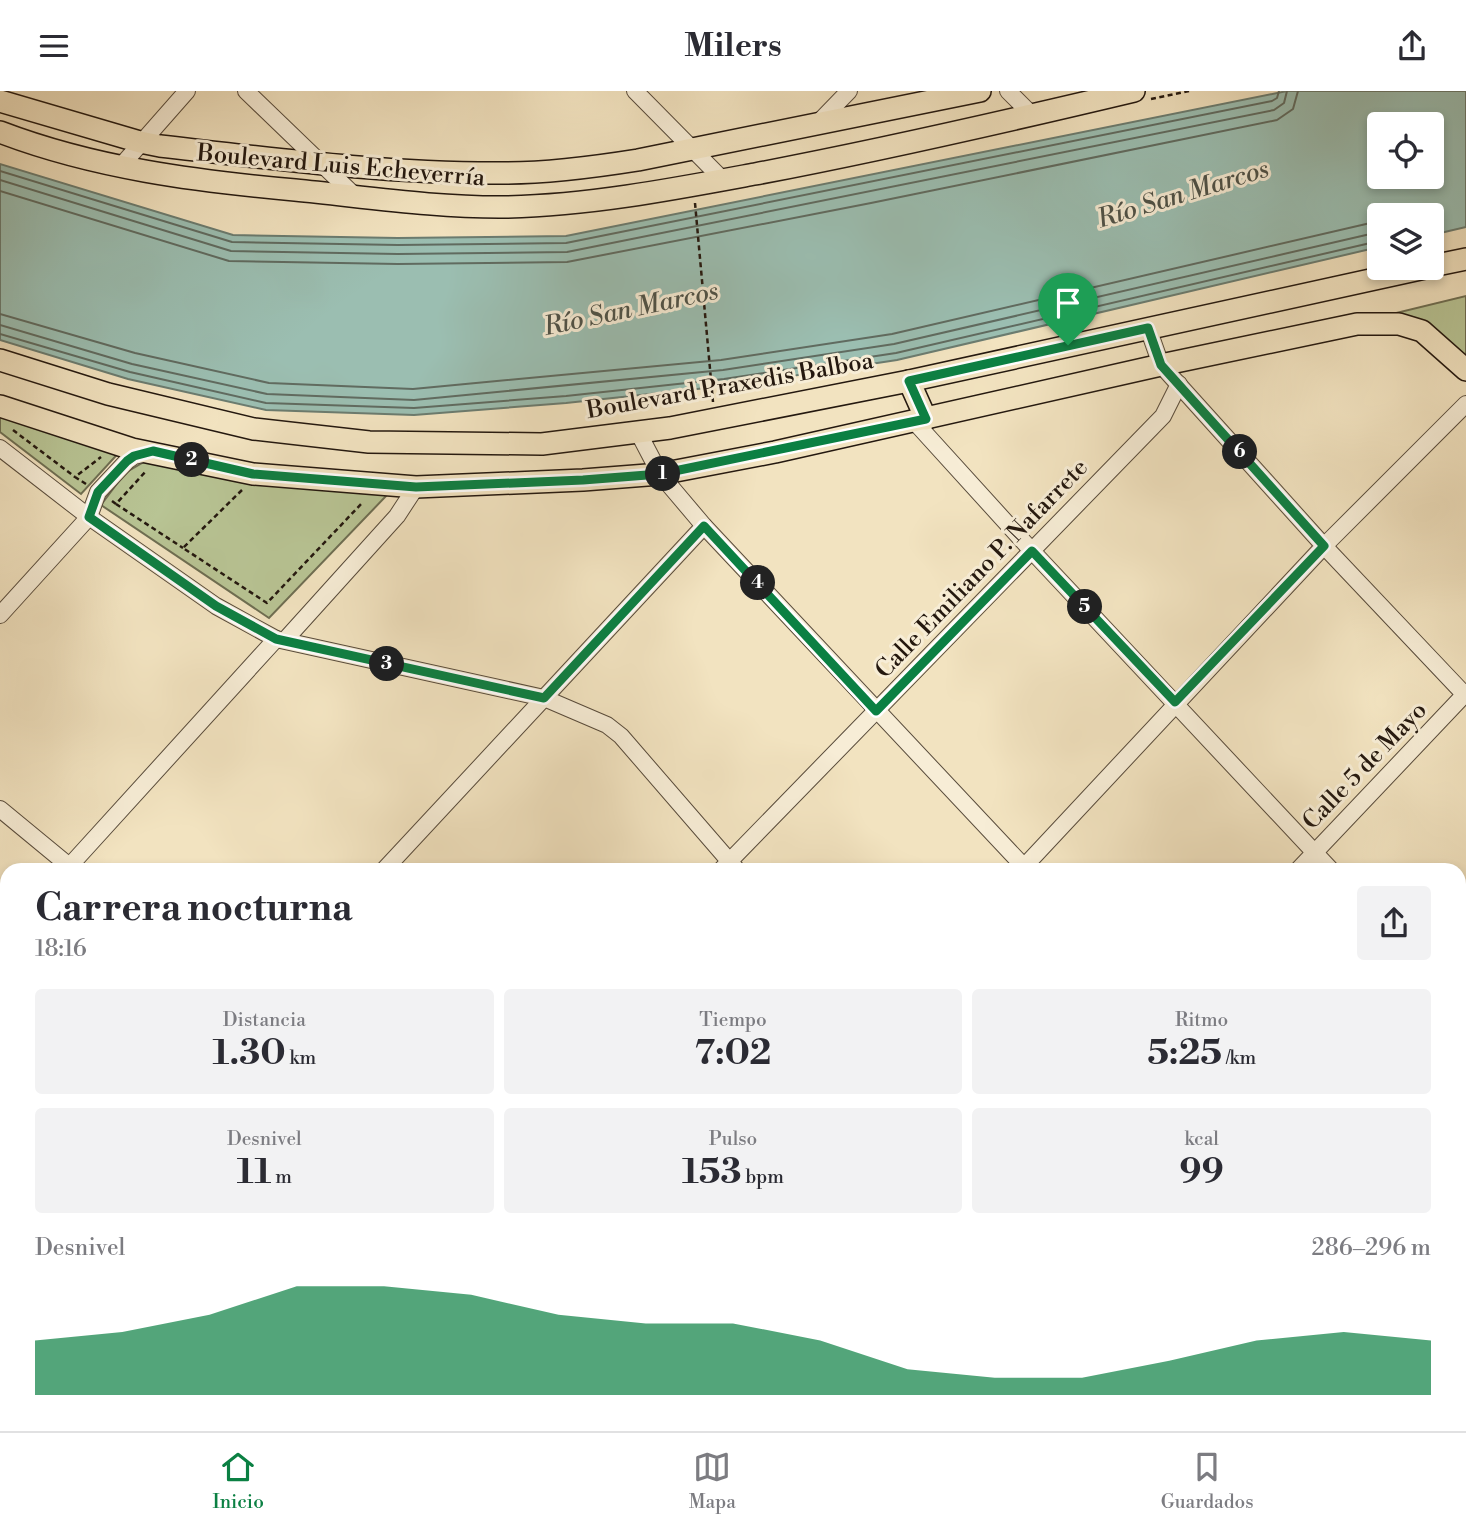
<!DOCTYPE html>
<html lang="es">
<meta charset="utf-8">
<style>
:root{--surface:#fff;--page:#f2f2f3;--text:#2b2b33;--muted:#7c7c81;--line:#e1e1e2;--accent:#0b8043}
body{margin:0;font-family:"Libre Bodoni",serif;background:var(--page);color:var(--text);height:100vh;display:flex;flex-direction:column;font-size:26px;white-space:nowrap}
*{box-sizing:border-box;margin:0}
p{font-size:23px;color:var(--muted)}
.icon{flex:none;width:38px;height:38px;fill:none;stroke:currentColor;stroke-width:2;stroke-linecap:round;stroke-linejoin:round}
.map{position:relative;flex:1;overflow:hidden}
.details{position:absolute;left:0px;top:772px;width:1466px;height:569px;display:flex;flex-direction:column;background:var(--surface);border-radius:21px 21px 0 0;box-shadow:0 4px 10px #0003}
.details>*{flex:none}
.buttons{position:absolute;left:1367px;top:21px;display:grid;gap:14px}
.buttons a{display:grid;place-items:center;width:77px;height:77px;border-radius:7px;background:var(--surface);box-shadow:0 4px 10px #0003;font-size:35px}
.pin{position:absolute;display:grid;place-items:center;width:60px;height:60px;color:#fff;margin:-72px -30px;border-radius:50% 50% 50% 0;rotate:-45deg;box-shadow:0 0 7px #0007}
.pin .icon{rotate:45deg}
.km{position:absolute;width:35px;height:35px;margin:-18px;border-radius:50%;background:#222;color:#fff;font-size:19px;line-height:35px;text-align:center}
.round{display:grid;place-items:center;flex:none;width:74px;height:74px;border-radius:7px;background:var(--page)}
.overview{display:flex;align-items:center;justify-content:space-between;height:119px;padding:0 35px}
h1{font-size:38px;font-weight:700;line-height:52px}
.figures{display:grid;grid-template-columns:repeat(3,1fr);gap:10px;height:119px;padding:7px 35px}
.figures div{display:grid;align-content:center;border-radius:7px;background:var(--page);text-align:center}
.figures b{font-size:35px;font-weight:700}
.figures small{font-size:19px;font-weight:400}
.figures p{font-size:19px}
.chart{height:196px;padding:14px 35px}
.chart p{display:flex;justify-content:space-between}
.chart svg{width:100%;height:126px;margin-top:7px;fill:var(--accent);opacity:.7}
header{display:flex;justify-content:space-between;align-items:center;height:91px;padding:0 35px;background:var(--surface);font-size:32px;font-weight:700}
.dock{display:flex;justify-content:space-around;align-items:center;height:98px;border-top:2px solid var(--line);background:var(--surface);font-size:19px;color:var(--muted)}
.dock a{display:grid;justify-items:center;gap:4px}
.dock .active{color:var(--accent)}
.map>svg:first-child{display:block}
.green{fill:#b8c494;stroke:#6e6e52;stroke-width:2}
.water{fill:#9bbeb1;stroke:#6b7c70;stroke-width:2;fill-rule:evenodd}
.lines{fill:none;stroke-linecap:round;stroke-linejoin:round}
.shore{stroke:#606b60;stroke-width:2}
.minor-casing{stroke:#584b3b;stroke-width:18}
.major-casing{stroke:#24180f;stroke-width:24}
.path{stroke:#24180f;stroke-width:2.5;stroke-dasharray:5 3.5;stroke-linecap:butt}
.minor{stroke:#f7edd6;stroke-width:16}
.major{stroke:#f2e3c0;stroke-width:21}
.route-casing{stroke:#fff;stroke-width:14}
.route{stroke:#0b8043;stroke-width:9}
.labels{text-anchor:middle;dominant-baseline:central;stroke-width:6;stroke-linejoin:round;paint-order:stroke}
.street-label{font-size:24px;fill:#24180f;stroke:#f7edd6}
.water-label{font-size:26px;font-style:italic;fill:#4e5248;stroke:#f7edd6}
</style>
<header><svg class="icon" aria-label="menu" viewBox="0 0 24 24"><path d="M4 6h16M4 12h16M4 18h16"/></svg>Milers<svg class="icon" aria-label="share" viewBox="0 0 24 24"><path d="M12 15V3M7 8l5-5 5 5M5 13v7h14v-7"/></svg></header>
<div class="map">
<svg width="1466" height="1340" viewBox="0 0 1466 1340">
<rect width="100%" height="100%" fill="#f2e3c0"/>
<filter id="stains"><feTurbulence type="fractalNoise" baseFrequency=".00286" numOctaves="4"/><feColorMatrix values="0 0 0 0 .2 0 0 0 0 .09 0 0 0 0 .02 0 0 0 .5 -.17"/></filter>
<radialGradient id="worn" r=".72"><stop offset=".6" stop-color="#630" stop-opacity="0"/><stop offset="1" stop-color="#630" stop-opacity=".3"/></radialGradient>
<!-- green -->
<g class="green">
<polygon points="1466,205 1466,268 1425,235 1396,222"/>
<polygon points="0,321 124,356 81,403 0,341"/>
<polygon points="149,368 388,403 269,527 101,414 125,382"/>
</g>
<!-- water -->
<path class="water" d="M1287,0H1466V136L1432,144V124H1379V156L897,269L725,295L566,312L414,324L266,319L128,288L0,249V73L233,144L398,147L566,145ZM1379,33H1432V86H1379Z"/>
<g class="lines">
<!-- shore -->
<g class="shore">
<polyline points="0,80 232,151 398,154 566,152 1272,10 1277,7 1279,0"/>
<polyline points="0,89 231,160 398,163 567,161 1274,19 1284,12 1287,0"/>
<polyline points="0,100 229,170 398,173 567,171 871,112 1277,29 1293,18 1298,0"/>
<polyline points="0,223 135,262 269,292 413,298 721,269 892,243 1379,130"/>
<polyline points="0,234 132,273 267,303 414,309 723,279 894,253 1379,141"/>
<polyline points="0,243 130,281 266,312 414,317 566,305 724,288 896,262 1379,150"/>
</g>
<!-- minor casing -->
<g class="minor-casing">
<g id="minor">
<polyline points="246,0 355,105"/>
<polyline points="635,0 723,89"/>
<polyline points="1008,0 1032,24"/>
<polyline points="818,32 849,0"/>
<polyline points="121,75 187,0"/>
<polyline points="1148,237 1161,274 1324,455 1466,605"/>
<polyline points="913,329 1032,460 1331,779"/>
<polyline points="638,341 660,383 704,435 1027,779"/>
<polyline points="0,357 89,426 216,515 276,548 544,607 607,634 621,645 737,779"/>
<polyline points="0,524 89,426 98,401 127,370 134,365 148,362"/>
<polyline points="285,549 397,425 416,396"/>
<polyline points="0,718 74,779"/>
<polyline points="66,779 276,548"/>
<polyline points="384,779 704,435"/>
<polyline points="721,779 1163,325 1179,293"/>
<polyline points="1021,779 1324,455 1466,313"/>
<polyline points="1298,779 1466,602"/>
<polyline points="0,845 7,838"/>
<polyline points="0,1177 7,1170"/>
<polyline points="1460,1207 1466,1201"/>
<polyline points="1460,1249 1466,1256"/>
<polyline points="178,1334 184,1340"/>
<polyline points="703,1334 710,1340"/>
<polyline points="1237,1334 1243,1340"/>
<polyline points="154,1340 161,1334"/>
<polyline points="466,1340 473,1334"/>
<polyline points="762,1340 768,1334"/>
<polyline points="1329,1340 1336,1334"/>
</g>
</g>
<!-- major casing -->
<g class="major-casing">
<g id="major">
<path d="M0,10L140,51L160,55C275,68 390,83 506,82C550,82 594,76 638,69L980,0"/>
<path d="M0,41C94,77 195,90 295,99C366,106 437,117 508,116C591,114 674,98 755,83C882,59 1008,30 1134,0"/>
<polyline points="1432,175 1466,168"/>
<polyline points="0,269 108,303 254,338 369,351 542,353 670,337 909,290 1425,177"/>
<polyline points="909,290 926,328"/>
<polyline points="0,315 132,358 253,383 416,396 583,389 660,383 775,361 1161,274 1357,233 1399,233 1422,240 1466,279"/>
<polyline points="1460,873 1466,867"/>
<polyline points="1460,929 1466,923"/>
<polyline points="1001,1340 1007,1334"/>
<polyline points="1050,1340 1057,1334"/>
</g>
</g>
<!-- path -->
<g class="path">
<polyline points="1151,8 1189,0"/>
<polyline points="695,112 713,311"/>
<polyline points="13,339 75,386"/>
<polyline points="86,393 75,386 101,366"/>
<polyline points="242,399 183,457 267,512 363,411"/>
<polyline points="112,410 116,413 146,380"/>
<polyline points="116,413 183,457"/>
</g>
<!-- minor -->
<use href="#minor" class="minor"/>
<!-- major -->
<use href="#major" class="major"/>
</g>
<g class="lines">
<!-- route casing -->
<g class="route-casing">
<polygon id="route" points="1148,237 1161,274 1324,455 1175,611 1032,460 876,620 704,435 544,607 276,548 216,515 89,426 98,401 127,370 134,365 153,360 253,383 416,396 583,389 660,383 926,328 909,290"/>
</g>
<!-- route -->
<use href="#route" class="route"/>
</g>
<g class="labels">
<!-- street labels -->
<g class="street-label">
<text transform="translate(341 75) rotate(5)">Boulevard Luis Echeverría</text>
<text transform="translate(730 295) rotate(-10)">Boulevard Praxedis Balboa</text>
<text transform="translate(982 478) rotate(-46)">Calle Emiliano P. Nafarrete</text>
<text transform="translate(1365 675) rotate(-46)">Calle 5 de Mayo</text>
</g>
<!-- water labels -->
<g class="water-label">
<text transform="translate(1183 103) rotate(-17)">Río San Marcos</text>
<text transform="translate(631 218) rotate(-12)">Río San Marcos</text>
</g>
</g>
<rect width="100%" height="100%" filter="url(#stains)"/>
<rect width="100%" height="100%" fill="url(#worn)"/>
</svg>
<div class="buttons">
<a><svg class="icon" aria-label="locate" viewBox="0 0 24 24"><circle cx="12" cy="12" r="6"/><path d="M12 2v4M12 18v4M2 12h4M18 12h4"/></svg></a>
<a><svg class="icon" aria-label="layers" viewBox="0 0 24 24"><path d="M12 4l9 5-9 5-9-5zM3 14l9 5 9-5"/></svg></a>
</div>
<div class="pin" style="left:1068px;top:254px;background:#1e9e55"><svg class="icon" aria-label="arrive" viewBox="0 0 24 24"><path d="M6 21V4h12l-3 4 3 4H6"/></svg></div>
<b class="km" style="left:663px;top:383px">1</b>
<b class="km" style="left:192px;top:369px">2</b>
<b class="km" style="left:387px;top:573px">3</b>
<b class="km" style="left:758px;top:492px">4</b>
<b class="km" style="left:1085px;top:516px">5</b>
<b class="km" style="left:1240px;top:361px">6</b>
<section class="details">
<div class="overview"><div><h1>Carrera nocturna</h1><p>18:16</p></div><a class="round"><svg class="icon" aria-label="share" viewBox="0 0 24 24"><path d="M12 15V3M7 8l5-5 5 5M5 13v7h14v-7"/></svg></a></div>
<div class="figures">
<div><p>Distancia</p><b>1.30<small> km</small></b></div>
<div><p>Tiempo</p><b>7:02</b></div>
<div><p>Ritmo</p><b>5:25<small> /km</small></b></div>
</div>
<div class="figures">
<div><p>Desnivel</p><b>11<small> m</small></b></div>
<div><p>Pulso</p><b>153<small> bpm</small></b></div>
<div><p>kcal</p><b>99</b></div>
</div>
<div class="chart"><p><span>Desnivel</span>286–296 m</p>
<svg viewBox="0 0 160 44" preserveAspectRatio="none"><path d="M0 44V25L10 22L20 16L30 6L40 6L50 9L60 16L70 19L80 19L90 25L100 35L110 38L120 38L130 32L140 25L150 22L160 25V44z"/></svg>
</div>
</section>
</div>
<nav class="dock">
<a class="active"><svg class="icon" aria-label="home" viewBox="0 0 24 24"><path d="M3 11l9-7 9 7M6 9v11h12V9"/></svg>Inicio</a>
<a><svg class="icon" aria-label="map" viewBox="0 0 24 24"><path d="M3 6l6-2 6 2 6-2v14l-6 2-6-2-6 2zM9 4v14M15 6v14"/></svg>Mapa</a>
<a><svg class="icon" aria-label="saved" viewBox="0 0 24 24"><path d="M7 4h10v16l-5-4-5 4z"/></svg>Guardados</a>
</nav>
